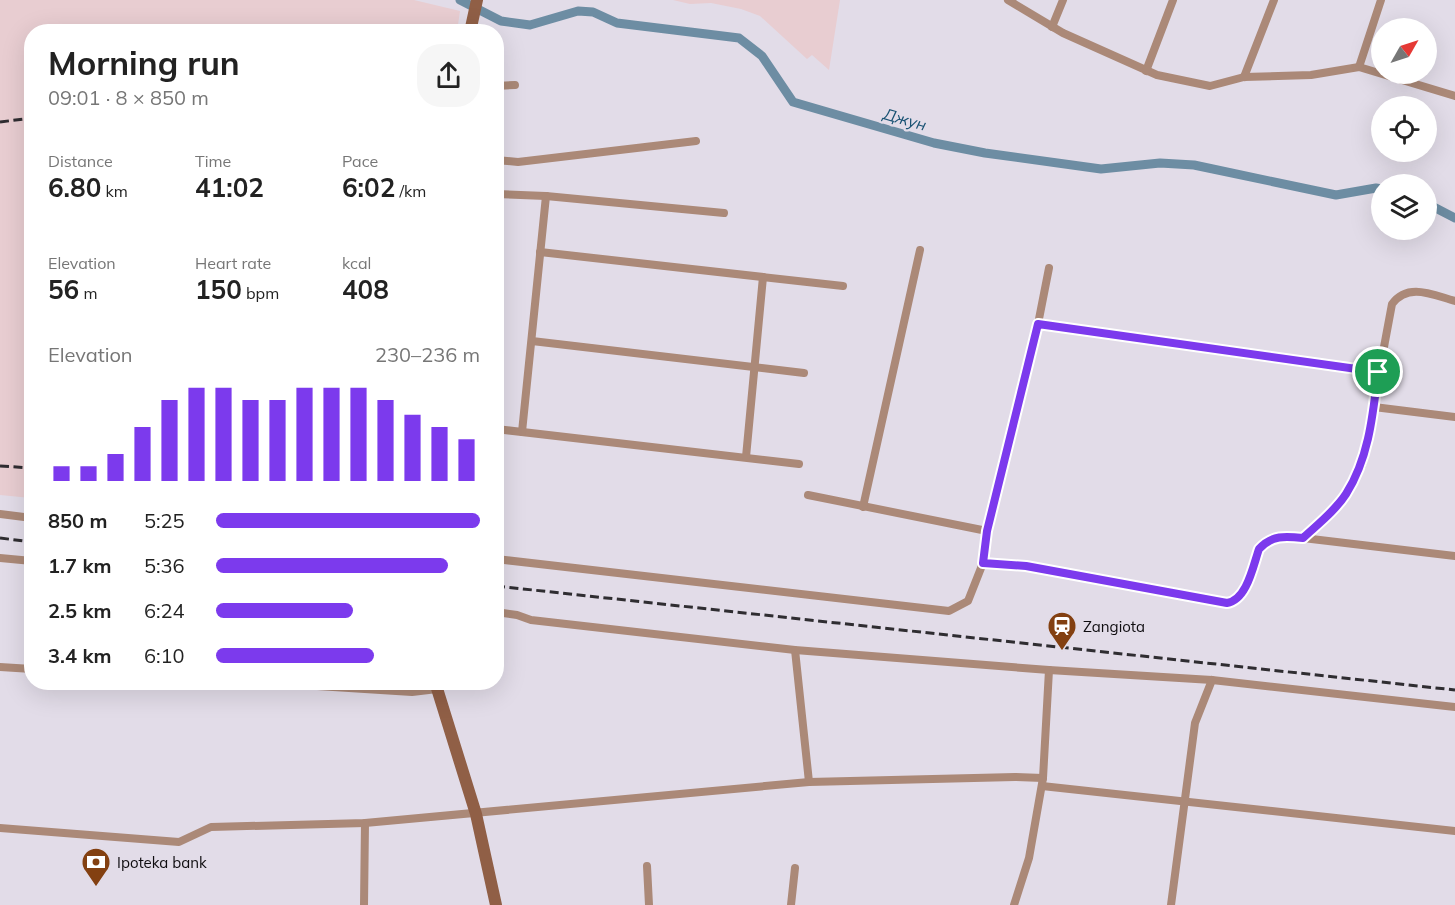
<!DOCTYPE html>
<meta charset="utf-8">
<style>
:root{--surface:#fff;--page:#f6f6f6;--text:#222;--muted:#767676;--accent:#7c3aed}
body{margin:0;font-family:Mulish,sans-serif;background:var(--page);color:var(--text);height:100vh;display:flex;flex-direction:column;font-size:22px;white-space:nowrap}
*{box-sizing:border-box;margin:0}
p{font-size:20px;color:var(--muted)}
.icon{flex:none;width:33px;height:33px;fill:none;stroke:currentColor;stroke-width:2;stroke-linecap:round;stroke-linejoin:round}
.map{position:relative;flex:1;overflow:hidden}
.sheet{position:absolute;left:24px;top:24px;width:480px;height:666px;display:flex;flex-direction:column;background:var(--surface);border-radius:24px;box-shadow:0 6px 24px #0002}
.sheet>*{flex:none}
.needle{width:39px;rotate:51deg}
.fabs{position:absolute;left:1371px;top:18px;display:grid;gap:12px}
.fabs a{display:grid;place-items:center;width:66px;height:66px;border-radius:50%;background:var(--surface);box-shadow:0 6px 24px #0002;font-size:30px}
.pin{position:absolute;display:grid;place-items:center;width:51px;height:51px;color:#fff;margin:-26px;border:3px solid #fff;border-radius:50%;box-shadow:0 2px 6px #0007}
.round{display:grid;place-items:center;flex:none;width:63px;height:63px;border-radius:24px;background:var(--page)}
.summary{display:flex;align-items:center;justify-content:space-between;height:102px;padding:0 24px}
h1{font-size:33px;font-weight:700;line-height:45px}
.metrics{display:grid;grid-template-columns:repeat(3,1fr);gap:9px;height:102px;padding:6px 24px}
.metrics div{display:grid;align-content:center}
.metrics b{font-size:26px;font-weight:700}
.metrics small{font-size:16px;font-weight:400}
.metrics p{font-size:16px}
.chart{height:168px;padding:12px 24px}
.chart p{display:flex;justify-content:space-between}
.chart svg{width:100%;height:108px;margin-top:6px;stroke:var(--accent);stroke-width:6}
ul{padding:0 24px;list-style:none;font-size:20px}
li{display:grid;grid-template-columns:96px 72px 1fr;align-items:center;height:45px}
li i{height:15px;border-radius:8px;background:var(--accent)}
.map>svg:first-child{display:block}
.industrial{fill:#e8cdd1}
.lines{fill:none;stroke-linecap:round;stroke-linejoin:round}
.canal{stroke:#6d8da3;stroke-width:9}
.street{stroke:#ab8978;stroke-width:8}
.secondary{stroke:#905f46;stroke-width:12}
.rail{stroke:#2f2d31;stroke-width:3;stroke-dasharray:9 4.5;stroke-linecap:butt}
.route-casing{stroke:#fff;stroke-width:12}
.route{stroke:#7c3aed;stroke-width:8}
.labels{text-anchor:middle;dominant-baseline:central;stroke-width:4.5;stroke-linejoin:round;paint-order:stroke}
.poi-label{font-size:15px;fill:#0e0c0f;stroke:#e2dce8;text-anchor:start}
.water-label{font-size:16px;font-style:italic;fill:#195273;stroke:#e2dce8}
</style>
<div class="map">
<svg width="1455" height="905" viewBox="0 0 1455 905">
<rect width="100%" height="100%" fill="#e2dce8"/>
<!-- industrial -->
<g class="industrial">
<polygon points="0,0 414,0 460,11 457,32 32,32 31,498 0,495"/>
<polygon points="673,0 840,0 829,70 812,55 807,59 760,16 741,9 711,3 690,4"/>
</g>
<g class="lines">
<!-- canal -->
<g class="canal">
<polyline points="460,0 501,21 530,25 578,11 593,12 617,23 739,38 762,56 793,102 934,143 985,153 1101,169 1160,163 1194,165 1336,195 1376,188 1382,189"/>
<polyline points="1426,203 1455,218"/>
</g>
<!-- street -->
<g class="street">
<polyline points="1008,0 1063,33 1157,75 1210,86 1244,77 1311,75 1359,67 1455,96"/>
<polyline points="1052,27 1063,0"/>
<polyline points="1359,67 1381,0"/>
<polyline points="1146,71 1173,0"/>
<polyline points="1244,77 1274,0"/>
<polyline points="496,86 515,85"/>
<polyline points="496,160 518,162 696,141"/>
<polyline points="496,194 546,196 724,213"/>
<polyline points="540,252 843,286"/>
<polyline points="1038,324 1378,372"/>
<polyline points="532,341 804,373"/>
<polyline points="1374,407 1455,417"/>
<polyline points="496,429 799,464"/>
<polyline points="522,432 546,196"/>
<polyline points="746,457 763,277"/>
<polyline points="808,495 987,531"/>
<polyline points="863,507 920,250"/>
<polyline points="0,514 32,518"/>
<polyline points="1303,538 1455,556"/>
<polyline points="0,558 32,561"/>
<polyline points="496,559 949,611 968,601 983,563 987,531 1038,324 1049,268"/>
<path d="M983,563L1026,566L1226,603C1247,600 1253,566 1259,549C1272,535 1285,535 1303,538L1345,496L1362,465L1392,304C1408,282 1433,295 1455,301"/>
<polyline points="496,612 517,615 531,620 795,650 1049,670 1212,680 1455,707"/>
<polyline points="795,650 809,782"/>
<polyline points="0,667 32,669"/>
<polyline points="254,682 412,692 437,689 444,682"/>
<polyline points="1042,786 1455,831"/>
<polyline points="0,828 179,842 211,827 365,823 809,782 1015,777 1043,778"/>
<polyline points="647,866 649,905"/>
<polyline points="364,905 365,823"/>
<polyline points="791,905 795,868"/>
<polyline points="1014,905 1029,858 1043,778 1049,670"/>
<polyline points="1171,905 1195,723 1212,680"/>
</g>
<!-- secondary -->
<g class="secondary">
<polyline points="470,32 477,0"/>
<polyline points="435,682 476,814 496,905"/>
</g>
<!-- rail -->
<g class="rail">
<polyline points="0,122 32,118"/>
<polyline points="0,466 32,468"/>
<polyline points="0,538 32,542"/>
<polyline points="496,586 1455,690"/>
</g>
</g>
<g class="lines">
<!-- route casing -->
<g class="route-casing">
<path id="route" d="M1038,324L1378,372C1373,414 1369,458 1346,494C1335,511 1318,524 1303,538C1285,536 1272,535 1259,549C1253,566 1247,600 1227,603L1026,566L983,563L987,531Z"/>
</g>
<!-- route -->
<use href="#route" class="route"/>
</g>
<!-- icons -->
<defs>
<g id="station-pin" transform="scale(1.5)"><path d="M0 17L-7.5 6A9.5 9.5 0 1 1 7.5 6Z" fill="#834011" stroke="#e2dce8"/><path d="M-3-6H3Q5-6 5-4V2Q5 4 3 4L4.5 6H3L1.5 4h-3L-3 6H-4.5L-3 4Q-5 4-5 2V-4Q-5-6-3-6ZM-3.5-4v3h7v-3ZM-3.5 1v1.5H-2V1ZM2 1v1.5H3.5V1Z" fill="#fff"/></g>
<g id="bank-pin" transform="scale(1.5)"><path d="M0 17L-7.5 6A9.5 9.5 0 1 1 7.5 6Z" fill="#834011" stroke="#e2dce8"/><path d="M-6-4H6V4H-6ZM0-2.3a2.3 2.3 0 1 0 0 4.6a2.3 2.3 0 1 0 0-4.6Z" fill="#fff"/></g>
</defs>
<g fill-rule="evenodd">
<use href="#station-pin" x="1062" y="626"/>
<use href="#bank-pin" x="96" y="862"/>
</g>
<g class="labels">
<!-- poi labels -->
<g class="poi-label">
<text x="1083" y="626">Zangiota</text>
<text x="117" y="862">Ipoteka bank</text>
</g>
<!-- water labels -->
<g class="water-label">
<text transform="translate(905 119) rotate(16)">Джун</text>
</g>
</g>
</svg>
<div class="fabs">
<a><svg class="needle" viewBox="-14 -14 28 28"><path d="M0-13l5 13h-10z" fill="#e53935"/><path d="M0 13l5-13h-10z" fill="#767676"/></svg></a>
<a><svg class="icon" aria-label="locate" viewBox="0 0 24 24"><circle cx="12" cy="12" r="6"/><path d="M12 2v4M12 18v4M2 12h4M18 12h4"/></svg></a>
<a><svg class="icon" aria-label="layers" viewBox="0 0 24 24"><path d="M12 4l9 5-9 5-9-5zM3 14l9 5 9-5"/></svg></a>
</div>
<div class="pin" style="left:1378px;top:372px;background:#1e9e55"><svg class="icon" aria-label="arrive" viewBox="0 0 24 24"><path d="M6 21V4h12l-3 4 3 4H6"/></svg></div>
<section class="sheet">
<div class="summary"><div><h1>Morning run</h1><p>09:01 · 8 × 850 m</p></div><a class="round"><svg class="icon" aria-label="share" viewBox="0 0 24 24"><path d="M12 15V3M7 8l5-5 5 5M5 13v7h14v-7"/></svg></a></div>
<div class="metrics">
<div><p>Distance</p><b>6.80<small> km</small></b></div>
<div><p>Time</p><b>41:02</b></div>
<div><p>Pace</p><b>6:02<small> /km</small></b></div>
</div>
<div class="metrics">
<div><p>Elevation</p><b>56<small> m</small></b></div>
<div><p>Heart rate</p><b>150<small> bpm</small></b></div>
<div><p>kcal</p><b>408</b></div>
</div>
<div class="chart"><p><span>Elevation</span>230–236 m</p>
<svg viewBox="0 0 160 44" preserveAspectRatio="none"><path d="M5 44V38M15 44V38M25 44V33M35 44V22M45 44V11M55 44V6M65 44V6M75 44V11M85 44V11M95 44V6M105 44V6M115 44V6M125 44V11M135 44V17M145 44V22M155 44V27"/></svg>
</div>
<ul>
<li><b>850 m</b>5:25<i style="width:100%"></i></li>
<li><b>1.7 km</b>5:36<i style="width:88%"></i></li>
<li><b>2.5 km</b>6:24<i style="width:52%"></i></li>
<li><b>3.4 km</b>6:10<i style="width:60%"></i></li>
</ul>
</section>
</div>
